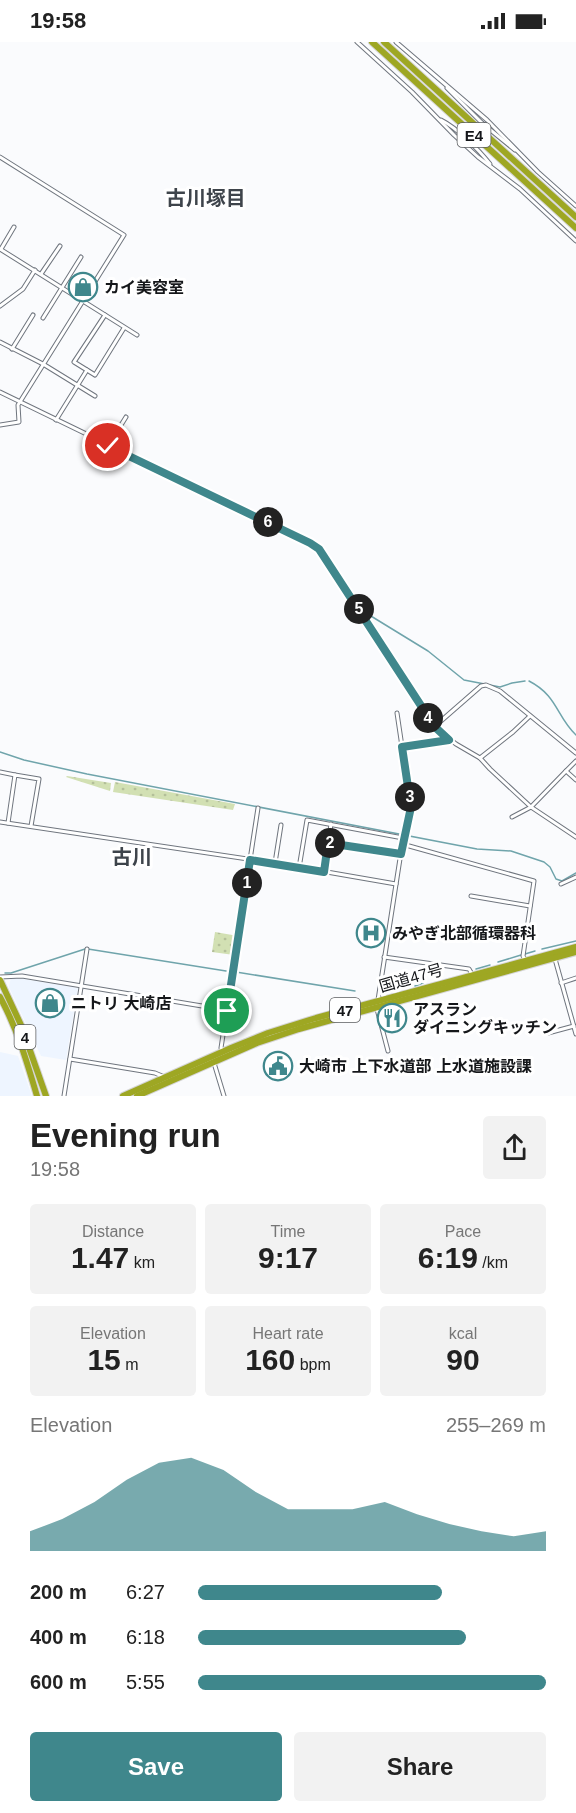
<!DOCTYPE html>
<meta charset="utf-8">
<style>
:root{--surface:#fff;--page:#f2f2f2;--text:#222;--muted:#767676;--accent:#3f878c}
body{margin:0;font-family:Arial,"Noto Sans JP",sans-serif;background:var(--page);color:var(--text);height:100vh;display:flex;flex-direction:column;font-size:22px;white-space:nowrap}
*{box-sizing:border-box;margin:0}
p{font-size:20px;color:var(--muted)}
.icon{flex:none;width:33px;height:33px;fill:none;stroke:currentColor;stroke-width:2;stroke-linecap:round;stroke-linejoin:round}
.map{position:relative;height:1054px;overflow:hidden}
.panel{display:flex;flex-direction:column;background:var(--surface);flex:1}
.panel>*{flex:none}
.pin{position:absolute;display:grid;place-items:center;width:51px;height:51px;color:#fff;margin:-26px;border:3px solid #fff;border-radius:50%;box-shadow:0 2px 6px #0007}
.km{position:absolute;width:30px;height:30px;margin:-15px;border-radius:50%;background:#222;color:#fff;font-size:16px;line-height:30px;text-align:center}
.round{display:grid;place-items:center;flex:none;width:63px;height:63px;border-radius:6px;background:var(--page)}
.overview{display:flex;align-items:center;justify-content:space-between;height:102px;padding:0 30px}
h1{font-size:33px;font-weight:700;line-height:45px}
.stats{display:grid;grid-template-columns:repeat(3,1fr);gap:9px;height:102px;padding:6px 30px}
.stats div{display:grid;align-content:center;border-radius:6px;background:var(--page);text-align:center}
.stats b{font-size:30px;font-weight:700}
.stats small{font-size:16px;font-weight:400}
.stats p{font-size:16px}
.chart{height:168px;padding:12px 30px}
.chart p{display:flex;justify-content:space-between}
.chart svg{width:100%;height:108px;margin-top:6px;fill:var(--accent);opacity:.7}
.button{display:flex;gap:12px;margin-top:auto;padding:12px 30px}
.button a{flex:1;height:69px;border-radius:6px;background:var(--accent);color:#fff;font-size:24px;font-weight:700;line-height:69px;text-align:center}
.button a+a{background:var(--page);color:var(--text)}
ul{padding:0 30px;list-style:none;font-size:20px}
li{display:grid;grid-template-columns:96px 72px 1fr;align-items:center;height:45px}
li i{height:15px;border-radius:8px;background:var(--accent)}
.status{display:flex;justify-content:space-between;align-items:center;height:42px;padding:0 30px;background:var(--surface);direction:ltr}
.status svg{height:16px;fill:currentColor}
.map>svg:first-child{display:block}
.built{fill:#eef5ff}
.grass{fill:url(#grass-dots)}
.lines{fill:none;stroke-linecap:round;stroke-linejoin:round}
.stream{stroke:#6fa4ab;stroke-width:1.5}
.street-tunnel{stroke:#d8d9db;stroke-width:3;stroke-dasharray:3 1.5;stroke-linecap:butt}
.street-casing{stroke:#6f757e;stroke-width:5}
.highway-casing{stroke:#d5d5d6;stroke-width:8}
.street{stroke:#fff;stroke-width:3}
.highway{stroke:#9ea723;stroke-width:6}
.route-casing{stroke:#fff;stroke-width:12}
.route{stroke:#3f878c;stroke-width:8}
.labels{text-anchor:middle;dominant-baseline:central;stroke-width:6;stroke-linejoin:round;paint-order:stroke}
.shield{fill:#fff;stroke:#5b5d5f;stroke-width:1.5}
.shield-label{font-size:15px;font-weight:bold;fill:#15171a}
.poi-label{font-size:16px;font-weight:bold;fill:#15171a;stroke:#fff;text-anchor:start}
.street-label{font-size:16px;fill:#15171a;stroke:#fff}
.quarter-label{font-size:20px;font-weight:bold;fill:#3e444b;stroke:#fff}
</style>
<div class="status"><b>19:58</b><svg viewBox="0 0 49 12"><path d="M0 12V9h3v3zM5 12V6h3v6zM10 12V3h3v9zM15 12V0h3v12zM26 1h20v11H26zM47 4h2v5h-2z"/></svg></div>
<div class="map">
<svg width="576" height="1054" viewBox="0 0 576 1054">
<defs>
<pattern id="grass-dots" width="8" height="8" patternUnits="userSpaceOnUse" patternTransform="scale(1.5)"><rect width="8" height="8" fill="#d2e0b3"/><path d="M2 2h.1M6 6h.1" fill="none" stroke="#b3bf99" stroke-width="1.8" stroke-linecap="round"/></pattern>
</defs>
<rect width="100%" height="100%" fill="#fafbfd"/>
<!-- built -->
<g class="built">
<polygon points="11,935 78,946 66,1018 41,1014 9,945"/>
<polygon points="0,1010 18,1014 32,1054 0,1054"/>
</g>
<!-- grass -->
<g class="grass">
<polygon points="67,734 111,741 110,749 66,735"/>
<polygon points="115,740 235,762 233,768 113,750"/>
<polygon points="215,890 238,894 234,913 212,910"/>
</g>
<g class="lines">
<!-- stream -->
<g class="stream">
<polyline points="86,390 107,400"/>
<polyline points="113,403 171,431"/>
<polyline points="205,448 314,500 322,507 340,535"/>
<polyline points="343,540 358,564 366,571 428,609 464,638 500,645 512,641 525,639"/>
<path d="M529,639C558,654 556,674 576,693"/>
<polyline points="0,710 24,718 87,732 477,807 511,809 544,820 550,825 556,837 562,839 576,831"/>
<polyline points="88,907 226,929"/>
<polyline points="542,907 576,899"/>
<polyline points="525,912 535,909"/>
<polyline points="498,920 521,913"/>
<polyline points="476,927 490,923"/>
<polyline points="236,930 355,949"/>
<polyline points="5,931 11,931 85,907"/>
<polyline points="415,944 423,941"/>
<polyline points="401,947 409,945"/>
<polyline points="390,950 394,949"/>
</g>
<!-- street-tunnel -->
<polyline class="street-tunnel" points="466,95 481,82"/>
<!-- street casing -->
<g class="street-casing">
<g id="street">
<polyline points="357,0 412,50 454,93 478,115 520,147 576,199"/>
<polyline points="396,0 487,78 538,130 576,164"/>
<polyline points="447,46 482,81 515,108"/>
<path d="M441,78C457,86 479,108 490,122"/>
<polyline points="0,115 124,193 18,363 19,380 0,383"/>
<polyline points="0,207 137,293"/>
<polyline points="1,207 14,185"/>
<polyline points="41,232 60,204"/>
<polyline points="0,264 23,247 35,228"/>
<polyline points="105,273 74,320 95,333 124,286"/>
<polyline points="43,276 81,215"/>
<polyline points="0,300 43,322 95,354"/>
<polyline points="12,307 33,273"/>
<polyline points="0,350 315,503 319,507 434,685 456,702 480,716 490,727 531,765 576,795"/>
<polyline points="56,378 87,328"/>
<polyline points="108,404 126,375"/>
<polyline points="434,685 481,644 486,643 500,649 576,711"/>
<polyline points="402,705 449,698"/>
<polyline points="480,716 513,690 530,674"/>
<polyline points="576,719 566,729 576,738"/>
<polyline points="0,730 15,733"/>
<polyline points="512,775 531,765 566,729"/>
<polyline points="0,780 275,821 396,842"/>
<polyline points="8,781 15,733 39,737 31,784"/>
<polyline points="328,801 401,812"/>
<polyline points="402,802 534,839 523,914 525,918"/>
<polyline points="275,821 281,783"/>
<polyline points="299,826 307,778 403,796"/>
<polyline points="324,830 331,782"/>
<polyline points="561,842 576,835"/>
<polyline points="471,854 530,864"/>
<polyline points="384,915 469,927 472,932"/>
<polyline points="555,917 576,992"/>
<polyline points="0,935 22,934 244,971"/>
<polyline points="561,941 576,936"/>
<polyline points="378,958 404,791 411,765 397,671"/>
<polyline points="377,967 388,1009"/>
<polyline points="548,991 574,984"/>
<polyline points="224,1009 221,1006 258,766"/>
<polyline points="70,1017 155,1031 162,1034"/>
<polyline points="214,1021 224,1054"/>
<polyline points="64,1054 87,907"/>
</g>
</g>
<!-- highway casing -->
<g class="highway-casing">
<g id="highway">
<polyline points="372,0 576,186"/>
<polyline points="384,0 576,175"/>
<polyline points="0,938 21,983 46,1054"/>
<path d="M0,955C17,986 27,1020 37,1054"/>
<polyline points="123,1054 231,1006 268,991 316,976 576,905"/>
<polyline points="137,1054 257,1001 299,987 576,910"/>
</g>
</g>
<!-- street -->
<use href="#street" class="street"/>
<!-- highway -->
<use href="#highway" class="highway"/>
</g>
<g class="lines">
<!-- route casing -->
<g class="route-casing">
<polyline id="route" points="108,404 310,501 319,507 429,676 435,685 449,698 402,705 411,765 401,812 328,801 324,830 250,818 227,969"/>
</g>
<!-- route -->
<use href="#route" class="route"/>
</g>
<!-- icons -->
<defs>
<g id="shop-ring" transform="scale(1.5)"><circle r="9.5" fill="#fff" stroke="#3f878c" stroke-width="1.5"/><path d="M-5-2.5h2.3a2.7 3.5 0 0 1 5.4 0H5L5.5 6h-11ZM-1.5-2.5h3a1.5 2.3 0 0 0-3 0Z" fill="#3f878c"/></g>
<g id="hospital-ring" transform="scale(1.5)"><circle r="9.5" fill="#fff" stroke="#3f878c" stroke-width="1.5"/><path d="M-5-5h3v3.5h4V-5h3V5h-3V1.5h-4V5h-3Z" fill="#3f878c"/></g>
<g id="restaurant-ring" transform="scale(1.5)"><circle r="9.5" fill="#fff" stroke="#3f878c" stroke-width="1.5"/><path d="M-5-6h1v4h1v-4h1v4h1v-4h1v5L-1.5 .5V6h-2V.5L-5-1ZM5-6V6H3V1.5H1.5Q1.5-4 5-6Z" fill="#3f878c"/></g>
<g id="civic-ring" transform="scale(1.5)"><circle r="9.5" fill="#fff" stroke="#3f878c" stroke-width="1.5"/><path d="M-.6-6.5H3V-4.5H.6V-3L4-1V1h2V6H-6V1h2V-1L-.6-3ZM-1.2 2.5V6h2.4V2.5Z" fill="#3f878c"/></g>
</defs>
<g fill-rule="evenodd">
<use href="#shop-ring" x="83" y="245"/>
<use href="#hospital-ring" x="371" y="891"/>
<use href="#shop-ring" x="50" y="961"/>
<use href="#restaurant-ring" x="392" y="976"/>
<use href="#civic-ring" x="278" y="1024"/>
</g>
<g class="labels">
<!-- shield labels -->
<g class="shield">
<rect x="457.5" y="81" width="33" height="24" rx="4.5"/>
<rect x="330" y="956" width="30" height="24" rx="4.5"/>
<rect x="14.5" y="983" width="21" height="24" rx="4.5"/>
</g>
<g class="shield-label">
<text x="474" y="93">E4</text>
<text x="345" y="968">47</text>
<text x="25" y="995">4</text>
</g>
<!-- poi labels -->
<g class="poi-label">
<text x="104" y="245">カイ美容室</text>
<text x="392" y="891">みやぎ北部循環器科</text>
<text x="71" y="961">ニトリ 大崎店</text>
<text x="413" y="967">アスラン<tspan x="413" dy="18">ダイニングキッチン</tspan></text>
<text x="299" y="1024">大崎市 上下水道部 上水道施設課</text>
</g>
<!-- street labels -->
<g class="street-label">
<text transform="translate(411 936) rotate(-16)">国道47号</text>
</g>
<!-- quarter labels -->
<g class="quarter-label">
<text x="206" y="156">古川塚目</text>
<text x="132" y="815">古川</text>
</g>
</g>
</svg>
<div class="pin" style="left:227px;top:969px;background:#1e9e55"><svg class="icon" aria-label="arrive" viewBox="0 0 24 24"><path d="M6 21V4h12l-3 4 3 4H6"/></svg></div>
<div class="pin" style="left:108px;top:404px;background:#d93025"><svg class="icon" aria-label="check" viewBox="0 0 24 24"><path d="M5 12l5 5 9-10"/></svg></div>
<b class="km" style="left:247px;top:841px">1</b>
<b class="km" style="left:330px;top:801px">2</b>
<b class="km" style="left:410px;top:755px">3</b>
<b class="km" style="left:428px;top:676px">4</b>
<b class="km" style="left:359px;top:567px">5</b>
<b class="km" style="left:268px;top:480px">6</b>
</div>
<section class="panel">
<div class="overview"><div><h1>Evening run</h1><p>19:58</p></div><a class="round"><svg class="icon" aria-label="share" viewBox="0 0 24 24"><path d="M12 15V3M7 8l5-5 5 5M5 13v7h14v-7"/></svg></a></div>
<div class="stats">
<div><p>Distance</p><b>1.47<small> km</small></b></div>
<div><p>Time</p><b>9:17</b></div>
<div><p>Pace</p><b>6:19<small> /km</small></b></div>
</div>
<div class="stats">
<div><p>Elevation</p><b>15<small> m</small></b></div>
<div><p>Heart rate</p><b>160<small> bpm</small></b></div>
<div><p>kcal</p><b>90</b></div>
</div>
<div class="chart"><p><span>Elevation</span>255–269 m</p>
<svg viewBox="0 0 160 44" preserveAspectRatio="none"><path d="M0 44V36L10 31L20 24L30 15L40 8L50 6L60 11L70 20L80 27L90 27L100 27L110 24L120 29L130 33L140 36L150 38L160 36V44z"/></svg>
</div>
<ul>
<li><b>200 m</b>6:27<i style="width:70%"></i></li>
<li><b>400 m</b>6:18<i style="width:77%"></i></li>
<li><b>600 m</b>5:55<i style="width:100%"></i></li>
</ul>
<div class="button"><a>Save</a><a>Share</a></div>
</section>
